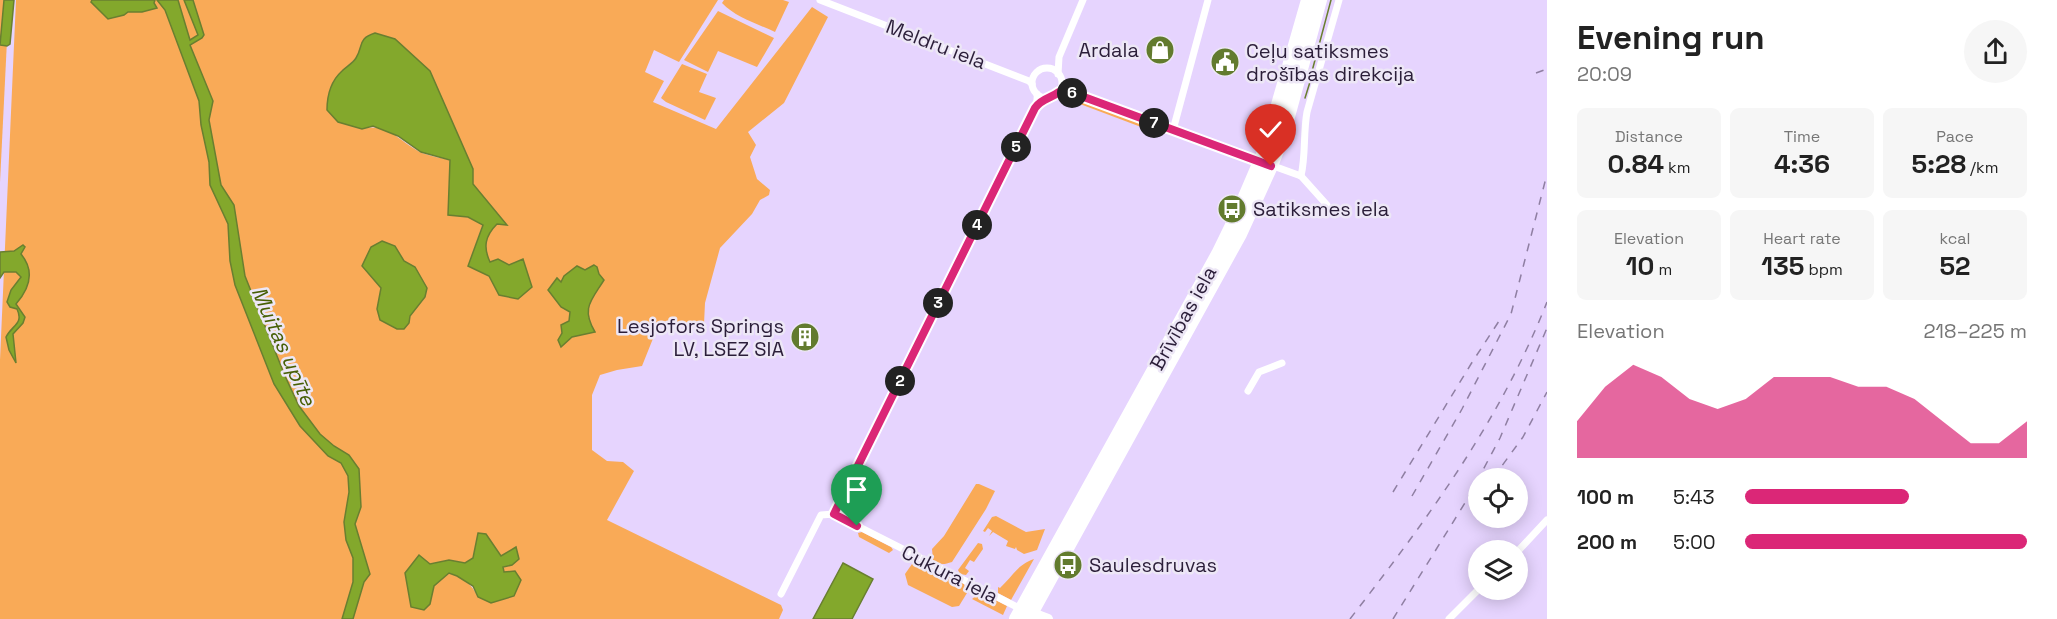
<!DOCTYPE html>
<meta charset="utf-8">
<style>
:root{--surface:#fff;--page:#f6f6f6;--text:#222;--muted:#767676;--accent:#db2777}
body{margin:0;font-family:"Space Grotesk",sans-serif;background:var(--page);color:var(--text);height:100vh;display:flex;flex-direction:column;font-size:22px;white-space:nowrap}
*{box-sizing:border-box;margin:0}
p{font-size:20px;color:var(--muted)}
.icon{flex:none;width:33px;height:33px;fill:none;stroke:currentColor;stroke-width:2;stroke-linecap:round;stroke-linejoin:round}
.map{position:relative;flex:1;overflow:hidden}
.side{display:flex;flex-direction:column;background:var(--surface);width:510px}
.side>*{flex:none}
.buttons{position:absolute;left:1468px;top:468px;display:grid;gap:12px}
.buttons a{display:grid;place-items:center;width:60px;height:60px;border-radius:50%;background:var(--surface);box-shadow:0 3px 15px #0003;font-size:30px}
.pin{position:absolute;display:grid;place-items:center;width:51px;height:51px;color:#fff;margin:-62px -26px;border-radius:50% 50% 50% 0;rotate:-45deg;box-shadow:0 0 6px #0007}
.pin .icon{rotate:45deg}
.km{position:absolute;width:30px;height:30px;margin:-15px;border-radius:50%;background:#222;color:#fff;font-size:16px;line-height:30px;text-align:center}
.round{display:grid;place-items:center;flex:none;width:63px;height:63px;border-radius:32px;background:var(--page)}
.summary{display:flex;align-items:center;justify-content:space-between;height:102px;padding:0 30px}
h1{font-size:33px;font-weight:800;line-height:45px}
.figures{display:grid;grid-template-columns:repeat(3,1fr);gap:9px;height:102px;padding:6px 30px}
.figures div{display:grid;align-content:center;border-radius:9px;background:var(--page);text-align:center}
.figures b{font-size:26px;font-weight:800}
.figures small{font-size:16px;font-weight:400}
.figures p{font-size:16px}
.chart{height:168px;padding:12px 30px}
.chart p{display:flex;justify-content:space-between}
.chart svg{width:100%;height:108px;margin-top:6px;fill:var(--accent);opacity:.7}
ul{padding:0 30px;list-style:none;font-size:20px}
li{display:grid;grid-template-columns:96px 72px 1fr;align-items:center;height:45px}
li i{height:15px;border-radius:8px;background:var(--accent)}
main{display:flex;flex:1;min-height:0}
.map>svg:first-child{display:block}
.green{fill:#f9aa57;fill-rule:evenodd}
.water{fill:#83a82c;stroke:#697f30;stroke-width:1.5}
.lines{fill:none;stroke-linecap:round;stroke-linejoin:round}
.stream{stroke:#697f30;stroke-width:1.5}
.street{stroke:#fff;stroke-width:7}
.secondary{stroke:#fff;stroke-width:10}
.highway{stroke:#fff;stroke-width:14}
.rail{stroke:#8f7fa2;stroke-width:1.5;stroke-dasharray:8 8;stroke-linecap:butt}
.route-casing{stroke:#fff;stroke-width:12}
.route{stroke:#db2777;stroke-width:8}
.labels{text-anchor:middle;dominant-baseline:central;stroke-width:5;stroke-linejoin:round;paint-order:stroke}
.street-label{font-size:20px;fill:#2b1e39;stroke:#ede7f6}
.poi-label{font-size:20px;fill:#2b1e39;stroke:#ede7f6;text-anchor:start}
.water-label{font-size:21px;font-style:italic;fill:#475f05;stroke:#ede7f6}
</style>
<main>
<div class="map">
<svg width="1547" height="619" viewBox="0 0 1547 619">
<rect width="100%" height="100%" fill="#e6d4fe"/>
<!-- green -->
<g class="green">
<polygon points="0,0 9,0 0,182"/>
<path d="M16,0H718L679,62L654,50L645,72L664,81L653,102L716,129L812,7L828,17L784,103L748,132L756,145L750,157L757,179L770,190L769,195L760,200L752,214L720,248L705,303L704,324L660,321L642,366L617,370L600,375L592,395V450L607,461L623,462L634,471L607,520L781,605L783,610L779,619H0V360ZM357,57L473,169V184L506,224H497C485,236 483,247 490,263L498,259L509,265L523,259L499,295L489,276L468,266L483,224L468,217L448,215L450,160C441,158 430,156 422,153C400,143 389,122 361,129L338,75ZM395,246L404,261L415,267L425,297L410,316L409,323L377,309L381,288L362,266L371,247ZM478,533L485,534L501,556L516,547L512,565L503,567L504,573L478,597C472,584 462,577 449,573L434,586L430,604L418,555L430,564L449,560L465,563L473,558Z"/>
<path d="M724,0H783L789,2L775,32C758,24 735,17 722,3Z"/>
<polygon points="718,11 774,38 757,67 718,51 708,72 684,60"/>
<polygon points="682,64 707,74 699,92 716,98 705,120 666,102 661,98"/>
<polygon points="1077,98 1157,127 1159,130 1157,133 1072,101"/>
<path d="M976,484H979L995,491L986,509L952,562C943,565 940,565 933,560L932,549L944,536Z"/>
<polygon points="996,516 1026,532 1045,529 1037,550 1024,554 1017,550 1016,547 1015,549 1006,546 1008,541 993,532 989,536 992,531 988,528 985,532 983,531 992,517"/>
<polygon points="862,532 891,547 893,550 889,553 859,537 858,533"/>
<polygon points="978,543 982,544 983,549 974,562 970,560 965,568 969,571 966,575 960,574 958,570"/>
<path d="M1034,559L1011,600L998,593V587L1000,588C1012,577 1018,564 1034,559Z"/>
<polygon points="919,562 964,584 967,593 959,606 952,607 908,585 905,574 912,564"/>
<polygon points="986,595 1007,606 1003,615 972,599 976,596"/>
</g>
<!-- water -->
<g class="water">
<polygon points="4,0 14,0 10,44 7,46 0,45"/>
<polygon points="92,0 155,0 154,3 157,8 142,12 128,12 124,15 108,19 91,2"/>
<polygon points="157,0 178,0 190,40 198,35 184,0 193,0 204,35 202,38 190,45 213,101 209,120 221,185 234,205 245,276 285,376 299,406 320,434 334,446 349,455 359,469 361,507 355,524 370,574 364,582 353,619 342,619 353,582 353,558 346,540 344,522 349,492 348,476 341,463 328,456 300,426 274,384 235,285 230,261 228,224 210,185 209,162 201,125 199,101 165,10"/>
<path d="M375,33L395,39L430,71L473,169V184L507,225L497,224C485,236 483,247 490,262L498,259L509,265L523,259L532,287L518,299L499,295L489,276L468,266L483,225L468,217L448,215L450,160L421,152L398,136L373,126L362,129L338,122L327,110C327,95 331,81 342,71C346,67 353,63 356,58C364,45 357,39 375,33Z"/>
<polygon points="382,241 395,246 404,261 415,267 427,288 425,297 410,316 409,323 404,329 397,329 380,320 377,309 381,288 362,266 371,247"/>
<path d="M23,245L25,247L21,254C35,271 30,288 16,304L25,317L23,323L13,334L16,363L9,350L6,337C12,325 24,324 17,309L10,307L7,302L11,290L21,277L16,272H4L0,278V252L14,251Z"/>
<path d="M594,265L597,267L599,274L604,280C591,301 581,308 595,332L572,337L561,347L558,340L562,333L561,325L569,321L570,312L561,307L548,290L557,278L561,282L564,276L577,266L585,270Z"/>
<polygon points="478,533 486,534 501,556 516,547 519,559 512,565 503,567 504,572 515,571 521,580 514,596 491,603 478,597 473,586 457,576 449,573 434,586 430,604 424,610 411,607 405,573 419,555 430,564 449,560 465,563 473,558"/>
<polygon points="843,563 873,579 852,619 813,619"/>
</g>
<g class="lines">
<!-- stream -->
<g class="stream">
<polyline points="1311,75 1331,0"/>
<polyline points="1305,98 1310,82"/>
</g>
<!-- street -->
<g class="street">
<polyline points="820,0 1029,81 1032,84"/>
<circle cx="1047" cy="83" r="15"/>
<polyline points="1058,74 1059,57 1083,0"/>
<polyline points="1059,92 1073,93 1301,176 1327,205"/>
<polyline points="1173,130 1208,0"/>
<path d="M1301,176C1306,155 1303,134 1307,112L1339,0"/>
<polyline points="1248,391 1259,372 1282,363"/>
<path d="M834,514L1019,140C1025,127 1039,108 1037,94"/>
<polyline points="1518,551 1547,520"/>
<polyline points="781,594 821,515 834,514 1021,609"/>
<polyline points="1449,619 1479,589"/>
</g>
<!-- secondary -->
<polyline class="secondary" points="1027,611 1048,619"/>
<!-- highway -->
<g class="highway">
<polyline points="1016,619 1218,254 1238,213 1265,150 1308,0"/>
<polyline points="1028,619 1240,234 1271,166 1283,135 1320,0"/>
</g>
<!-- rail -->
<g class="rail">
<polyline points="1536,73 1547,69"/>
<polyline points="1493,478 1523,437 1547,392"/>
<polyline points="1393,492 1471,364 1501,318"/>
<polyline points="1412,496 1462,409 1511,314 1547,174"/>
<path d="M1350,619C1428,518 1500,421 1547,302"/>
<polyline points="1393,619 1468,498 1500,438 1547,328"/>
</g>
</g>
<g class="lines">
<!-- route casing -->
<g class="route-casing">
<path id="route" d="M857,526L834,514L1035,108C1042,98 1050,99 1059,92L1073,93L1271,166"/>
</g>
<!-- route -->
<use href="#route" class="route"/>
</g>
<!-- icons -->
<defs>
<g id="shop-disc" transform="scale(1.5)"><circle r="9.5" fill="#627b2e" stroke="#ede7f6"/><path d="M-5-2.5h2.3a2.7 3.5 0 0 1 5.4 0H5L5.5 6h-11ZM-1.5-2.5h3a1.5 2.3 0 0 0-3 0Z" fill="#fff"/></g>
<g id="civic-disc" transform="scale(1.5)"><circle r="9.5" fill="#627b2e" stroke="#ede7f6"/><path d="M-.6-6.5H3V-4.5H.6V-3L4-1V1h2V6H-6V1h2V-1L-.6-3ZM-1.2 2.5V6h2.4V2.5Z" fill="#fff"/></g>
<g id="bus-disc" transform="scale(1.5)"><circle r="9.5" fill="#627b2e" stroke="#ede7f6"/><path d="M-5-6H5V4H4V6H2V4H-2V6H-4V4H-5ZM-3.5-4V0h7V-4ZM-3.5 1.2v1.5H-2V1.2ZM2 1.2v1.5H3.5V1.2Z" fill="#fff"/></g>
<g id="building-disc" transform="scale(1.5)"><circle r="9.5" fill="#627b2e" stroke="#ede7f6"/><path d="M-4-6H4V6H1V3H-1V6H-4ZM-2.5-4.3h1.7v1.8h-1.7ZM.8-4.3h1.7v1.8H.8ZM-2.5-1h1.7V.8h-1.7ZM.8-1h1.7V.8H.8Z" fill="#fff"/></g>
</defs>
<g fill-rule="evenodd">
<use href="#shop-disc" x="1160" y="50"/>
<use href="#civic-disc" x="1225" y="62"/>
<use href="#bus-disc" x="1232" y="209"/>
<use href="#building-disc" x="805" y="337"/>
<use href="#bus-disc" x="1068" y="565"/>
</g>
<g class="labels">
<!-- street labels -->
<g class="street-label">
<text transform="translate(936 44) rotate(21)">Meldru iela</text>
<text transform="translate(1183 318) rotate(-61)">Brīvības iela</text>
<text transform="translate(950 574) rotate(27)">Cukura iela</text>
</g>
<!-- poi labels -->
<g class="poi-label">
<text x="1139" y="50" text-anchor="end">Ardala</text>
<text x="1246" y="51">Ceļu satiksmes<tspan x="1246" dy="23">drošības direkcija</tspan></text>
<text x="1253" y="209">Satiksmes iela</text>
<text x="784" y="326" text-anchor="end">Lesjofors Springs<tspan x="784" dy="23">LV, LSEZ SIA</tspan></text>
<text x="1089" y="565">Saulesdruvas</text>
</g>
<!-- water labels -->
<g class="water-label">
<text transform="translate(284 346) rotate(66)">Muitas upīte</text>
</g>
</g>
</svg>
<div class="buttons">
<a><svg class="icon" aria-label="locate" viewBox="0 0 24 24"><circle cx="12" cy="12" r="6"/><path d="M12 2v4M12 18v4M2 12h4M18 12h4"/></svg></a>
<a><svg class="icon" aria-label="layers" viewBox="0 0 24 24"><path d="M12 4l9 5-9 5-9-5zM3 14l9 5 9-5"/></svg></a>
</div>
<div class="pin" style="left:857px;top:526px;background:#1e9e55"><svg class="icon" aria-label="arrive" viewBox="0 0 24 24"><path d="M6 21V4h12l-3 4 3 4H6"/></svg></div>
<div class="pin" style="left:1271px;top:166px;background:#d93025"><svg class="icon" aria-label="check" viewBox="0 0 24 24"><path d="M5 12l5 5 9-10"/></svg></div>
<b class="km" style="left:900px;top:381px">2</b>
<b class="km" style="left:938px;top:303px">3</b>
<b class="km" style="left:977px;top:225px">4</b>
<b class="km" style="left:1016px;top:147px">5</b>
<b class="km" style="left:1072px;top:93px">6</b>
<b class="km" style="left:1154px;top:123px">7</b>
</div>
<section class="side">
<div class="summary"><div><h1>Evening run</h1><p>20:09</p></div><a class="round"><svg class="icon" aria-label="share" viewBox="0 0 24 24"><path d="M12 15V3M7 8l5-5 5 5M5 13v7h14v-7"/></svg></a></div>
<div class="figures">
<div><p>Distance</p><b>0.84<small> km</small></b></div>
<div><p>Time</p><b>4:36</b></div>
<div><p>Pace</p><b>5:28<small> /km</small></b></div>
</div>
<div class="figures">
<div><p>Elevation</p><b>10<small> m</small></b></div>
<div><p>Heart rate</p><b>135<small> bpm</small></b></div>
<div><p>kcal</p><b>52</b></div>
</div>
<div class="chart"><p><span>Elevation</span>218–225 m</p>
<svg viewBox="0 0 160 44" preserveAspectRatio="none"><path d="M0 44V29L10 15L20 6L30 11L40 20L50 24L60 20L70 11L80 11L90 11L100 15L110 15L120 20L130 29L140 38L150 38L160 29V44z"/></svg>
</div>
<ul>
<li><b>100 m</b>5:43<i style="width:58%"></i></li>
<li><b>200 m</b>5:00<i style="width:100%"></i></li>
</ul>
</section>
</main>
